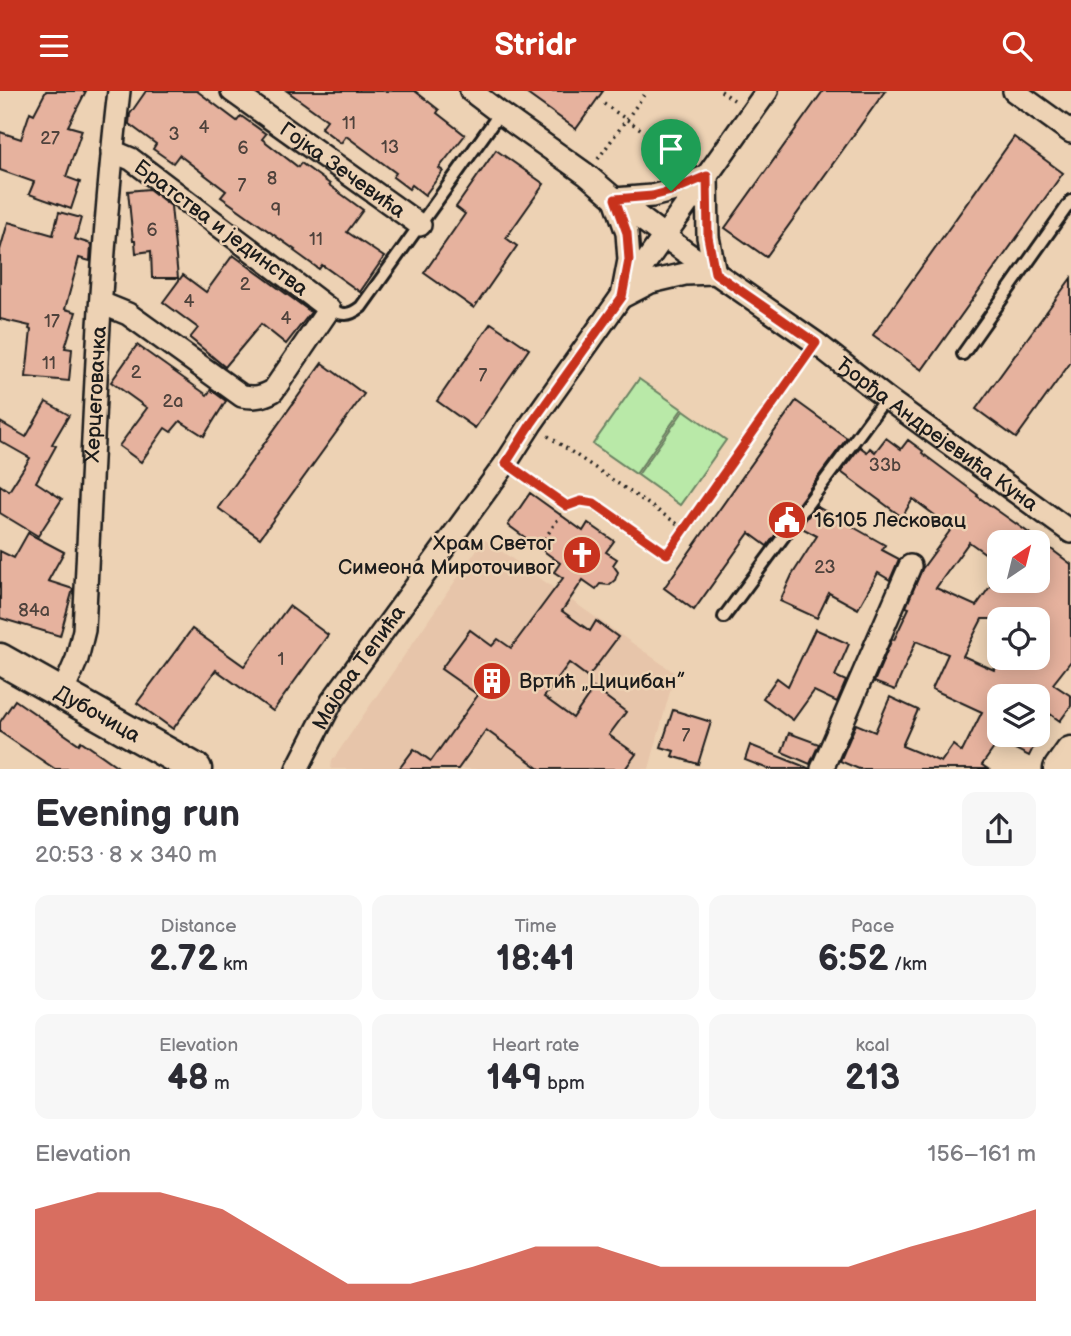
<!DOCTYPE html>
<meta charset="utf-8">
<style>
:root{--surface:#fff;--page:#f7f7f7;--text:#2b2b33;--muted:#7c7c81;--accent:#c8321e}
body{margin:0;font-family:"Balsamiq Sans",sans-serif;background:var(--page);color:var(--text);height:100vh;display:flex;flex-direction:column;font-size:26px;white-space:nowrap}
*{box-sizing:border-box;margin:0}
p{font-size:23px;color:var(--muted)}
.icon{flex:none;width:38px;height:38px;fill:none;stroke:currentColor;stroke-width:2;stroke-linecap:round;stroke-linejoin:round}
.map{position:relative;height:678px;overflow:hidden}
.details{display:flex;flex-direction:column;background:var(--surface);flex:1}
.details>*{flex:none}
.needle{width:46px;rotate:35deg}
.controls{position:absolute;left:987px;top:439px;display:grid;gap:14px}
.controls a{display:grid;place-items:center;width:63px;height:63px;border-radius:14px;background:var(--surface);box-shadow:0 4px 18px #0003;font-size:35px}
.pin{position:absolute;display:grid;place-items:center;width:60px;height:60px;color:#fff;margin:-72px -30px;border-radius:50% 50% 50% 0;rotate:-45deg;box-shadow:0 0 7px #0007}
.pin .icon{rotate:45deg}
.round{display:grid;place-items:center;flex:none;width:74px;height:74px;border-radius:14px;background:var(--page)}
.overview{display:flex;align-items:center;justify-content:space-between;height:119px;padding:0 35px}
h1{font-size:38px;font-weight:700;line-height:52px}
.figures{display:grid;grid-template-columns:repeat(3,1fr);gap:10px;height:119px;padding:7px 35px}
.figures div{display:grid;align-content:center;border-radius:14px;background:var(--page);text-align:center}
.figures b{font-size:35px;font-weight:700}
.figures small{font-size:19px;font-weight:400}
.figures p{font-size:19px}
.chart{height:196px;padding:14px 35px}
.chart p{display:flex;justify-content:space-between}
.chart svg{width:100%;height:126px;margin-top:7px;fill:var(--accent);opacity:.7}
header{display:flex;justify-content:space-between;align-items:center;height:91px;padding:0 35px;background:var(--accent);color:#fff;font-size:32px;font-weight:700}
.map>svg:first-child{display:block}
.built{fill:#e7c5aa}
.green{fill:#b9e9a8;stroke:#6a8262;stroke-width:2}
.building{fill:#e6b29e;stroke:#1c1c1c;stroke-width:2;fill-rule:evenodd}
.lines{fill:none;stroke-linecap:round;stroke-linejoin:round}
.lane-casing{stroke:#1c1c1c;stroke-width:16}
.street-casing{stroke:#1c1c1c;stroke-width:26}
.secondary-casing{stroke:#1c1c1c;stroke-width:35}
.path{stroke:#1c1c1c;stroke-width:3.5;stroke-dasharray:2 5;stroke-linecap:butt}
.lane{stroke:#edd2b4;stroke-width:10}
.street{stroke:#edd2b4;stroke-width:21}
.secondary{stroke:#edd2b4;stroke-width:30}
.route-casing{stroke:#fff;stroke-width:14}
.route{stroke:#c8321e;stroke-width:9}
.labels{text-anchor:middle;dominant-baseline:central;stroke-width:5;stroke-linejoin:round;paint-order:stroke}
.number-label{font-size:18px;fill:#4e423c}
.street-label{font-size:21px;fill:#1c1c1c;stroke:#edd2b4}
.poi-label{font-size:21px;fill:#1c1c1c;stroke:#edd2b4;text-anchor:start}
</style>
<header><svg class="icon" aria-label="menu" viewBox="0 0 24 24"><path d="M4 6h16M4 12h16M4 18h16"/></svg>Stridr<svg class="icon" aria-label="search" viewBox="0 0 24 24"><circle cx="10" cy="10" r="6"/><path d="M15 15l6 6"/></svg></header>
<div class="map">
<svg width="1071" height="678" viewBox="0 0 1071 678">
<rect width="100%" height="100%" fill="#edd2b4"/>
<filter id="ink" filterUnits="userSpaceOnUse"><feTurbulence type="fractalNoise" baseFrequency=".0143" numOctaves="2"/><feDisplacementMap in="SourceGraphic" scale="14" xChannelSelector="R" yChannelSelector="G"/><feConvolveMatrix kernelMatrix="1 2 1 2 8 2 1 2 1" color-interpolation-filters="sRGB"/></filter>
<g filter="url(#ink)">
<!-- built -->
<polygon class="built" points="484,448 675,582 649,678 331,678 332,670"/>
<!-- green -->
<g class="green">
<polygon points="639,288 682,318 636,383 593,353"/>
<polygon points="684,319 726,349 680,414 638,384"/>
</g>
<!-- building -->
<g class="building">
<polygon points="46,0 86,0 68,35 82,39 66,86 80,91 71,118 29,103 34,91 0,79 0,41 21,48 30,21 34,23"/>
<polygon points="146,0 197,0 237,30 241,25 266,43 262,48 298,76 301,72 330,93 329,94 363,119 347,141 384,166 360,201 322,174 319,178 294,160 295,159 221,106 226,100 179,64 173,72 153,58 156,53 129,33 130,23"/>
<polygon points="287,0 415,0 439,19 437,22 465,44 439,77 443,80 425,104 412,94 409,98 393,86 396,82 346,45 341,52 321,37 327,29"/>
<polygon points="523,0 603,0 576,38"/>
<polygon points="823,0 885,0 766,166 725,137"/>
<polygon points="1014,46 1063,82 922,279 873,244"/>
<polygon points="496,59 544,93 506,147 517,155 474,217 424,182 465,123 456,116"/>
<polygon points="149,98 171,115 178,187 152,187 151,160 136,162 135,150 133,150 128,100"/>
<polygon points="59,121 81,127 75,148 91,153 90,170 79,167 65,218 76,221 65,257 72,258 69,290 26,286 31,239 29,238 30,235 0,228 0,159 8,131 53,144"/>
<polygon points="233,164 311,221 286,253 261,233 225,276 190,247 198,237 163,211 183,184 206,201"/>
<polygon points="1071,187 1071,271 1016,347 976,318"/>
<polygon points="491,232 529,258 475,337 437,310"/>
<polygon points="137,254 207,304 211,299 226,310 204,345 180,330 171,341 165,337 141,371 119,355 147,317 111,291"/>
<polygon points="322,272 364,303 260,447 218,417"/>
<polygon points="796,310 847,347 767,455 749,442 694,519 664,497"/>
<polygon points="46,311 69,324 52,353 56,355 36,391 62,408 38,445 0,422 0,394 9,400 30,367 0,350 0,331 26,346"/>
<path d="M886,347L901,358L908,349L923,360L922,362L978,404L977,405L1043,452L1071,473V570L1053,593L1071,605V615L1060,630L1050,623L1029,665L999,650L982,674L988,678H859L840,670L856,633L875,641L890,606L918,619L902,655L941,671L953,654L962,661L982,621L932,598L948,563L916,550L895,599L874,591L892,548L894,549L909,517L906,516L922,478L952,437L913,408L902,426L841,381L860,356L867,361L870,357L875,361ZM969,451L999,472V452H1038V490H994L976,515L936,497ZM982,528H1038V567H1002L994,579L963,565ZM999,606H1038V644H999Z"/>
<polygon points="530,402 583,440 588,432 614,450 606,461 617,468 613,474 618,481 615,489 609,494 600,493 596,498 583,489 562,520 590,540 596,530 618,546 588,586 569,572 544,606 573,627 594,597 626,621 609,644 636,663 625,678 540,678 486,639 458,678 399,678 414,658 431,670 478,604 441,578 470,539 492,555 498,548 511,557 563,487 554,481 560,472 508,434"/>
<polygon points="816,415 885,454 882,459 899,468 890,489 878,482 858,518 829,502 817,527 780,510 792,484 817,445 800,436"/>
<polygon points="28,442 64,461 48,490 73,498 60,545 0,527 0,460 14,467"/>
<polygon points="289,515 328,544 273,620 216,579 173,638 137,612 192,538 244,575"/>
<polygon points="815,538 849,553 835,585 846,590 837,611 814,600 793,629 763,607 777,587 788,595"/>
<polygon points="15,609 79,653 81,650 121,678 55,678 0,641 0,631"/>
<polygon points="673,619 711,631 698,673 672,665 674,660 661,656"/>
<polygon points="789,642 819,653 810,673 782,661"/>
<polygon points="750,654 808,677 808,678 768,678 745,669"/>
</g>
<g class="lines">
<!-- lane casing -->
<g class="lane-casing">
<g id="lane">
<path d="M329,218C343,225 349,225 361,216L500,22"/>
<polyline points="963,263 1071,110"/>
<polyline points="724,526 886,307"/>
</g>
</g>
<!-- street casing -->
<g class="street-casing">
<g id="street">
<path id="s1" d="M232,0L420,134"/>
<path id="s2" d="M471,0L500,22L587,84L615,108L684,160L816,252L886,307L1071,441"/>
<polyline points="1014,0 1071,41"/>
<polygon points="707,85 708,146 715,182 685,183 651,191 622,206 629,169 627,142 615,108 652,105 671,100"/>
<path d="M101,212L128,223L242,305C255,307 262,306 273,300L329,218L131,68L112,60"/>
<path id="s3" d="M62,603L77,568L84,539C93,359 98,179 119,0"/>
<path id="s4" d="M297,678L332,610L506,372L531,333L767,0"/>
<polyline points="822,678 910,475"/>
</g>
</g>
<!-- secondary casing -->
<g class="secondary-casing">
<g id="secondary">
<path id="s5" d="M0,568L196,678"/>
<polyline points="1059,678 1071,661"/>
</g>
</g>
<!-- path -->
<g class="path">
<polyline points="721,0 734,9"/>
<polyline points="604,13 687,70"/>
<polyline points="598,68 647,0"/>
<polyline points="548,345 685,438 805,268"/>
<polyline points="523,385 567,415 541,453"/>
<polyline points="567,415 581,410 594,412 667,463 685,438"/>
</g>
<!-- lane -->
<use href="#lane" class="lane"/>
<!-- street -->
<use href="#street" class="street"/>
<!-- secondary -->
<use href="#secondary" class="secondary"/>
</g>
</g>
<g class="lines" filter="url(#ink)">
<!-- route casing -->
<g class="route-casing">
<polygon id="route" points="707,85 708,146 715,182 816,252 667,463 594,412 581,410 567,415 506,372 531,333 622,206 629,169 627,142 615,108 652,105 671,100"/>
</g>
<!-- route -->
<use href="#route" class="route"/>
</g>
<!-- icons -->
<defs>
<g id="civic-disc" transform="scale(2.0125)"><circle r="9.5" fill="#c8321e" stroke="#edd2b4"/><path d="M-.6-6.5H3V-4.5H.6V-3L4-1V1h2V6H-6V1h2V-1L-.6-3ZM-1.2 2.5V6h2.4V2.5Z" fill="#fff"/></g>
<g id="church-disc" transform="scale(2.0125)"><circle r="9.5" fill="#c8321e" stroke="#edd2b4"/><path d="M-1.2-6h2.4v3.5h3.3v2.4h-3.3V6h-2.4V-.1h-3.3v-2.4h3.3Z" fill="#fff"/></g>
<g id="building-disc" transform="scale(2.0125)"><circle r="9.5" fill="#c8321e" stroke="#edd2b4"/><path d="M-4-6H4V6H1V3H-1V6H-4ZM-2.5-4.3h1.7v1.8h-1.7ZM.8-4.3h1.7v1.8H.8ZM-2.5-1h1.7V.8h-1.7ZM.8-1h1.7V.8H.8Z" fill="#fff"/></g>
</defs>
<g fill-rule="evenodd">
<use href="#civic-disc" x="787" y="429"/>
<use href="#church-disc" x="582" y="464"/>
<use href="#building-disc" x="492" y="590"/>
</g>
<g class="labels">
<!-- number labels -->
<g class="number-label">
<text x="349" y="32">11</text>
<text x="204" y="36">4</text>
<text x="174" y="43">3</text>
<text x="50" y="47">27</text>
<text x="390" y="56">13</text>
<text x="243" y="57">6</text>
<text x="272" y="87">8</text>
<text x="242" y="94">7</text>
<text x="276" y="119">9</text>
<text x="152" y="139">6</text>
<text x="316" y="148">11</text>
<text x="245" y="193">2</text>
<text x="189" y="210">4</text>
<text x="286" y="227">4</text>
<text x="52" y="230">17</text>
<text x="49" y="272">11</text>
<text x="136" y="281">2</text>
<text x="483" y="284">7</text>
<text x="173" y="310">2a</text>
<text x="885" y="374">33b</text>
<text x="825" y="476">23</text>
<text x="34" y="519">84a</text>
<text x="281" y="568">1</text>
<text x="686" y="644">7</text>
</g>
<!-- street labels -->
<g class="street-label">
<text stroke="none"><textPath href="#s1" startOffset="136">Гојка Зечевића</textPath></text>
<text transform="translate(221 137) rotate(37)">Братства и јединства</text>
<text stroke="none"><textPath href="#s3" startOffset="304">Херцеговачка</textPath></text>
<text stroke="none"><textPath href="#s2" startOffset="579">Ђорђа Андрејевића Куна</textPath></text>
<text stroke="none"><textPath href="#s4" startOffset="119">Мајора Тепића</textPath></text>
<text stroke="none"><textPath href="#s5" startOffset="112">Дубочица</textPath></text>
</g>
<!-- poi labels -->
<g class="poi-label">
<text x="814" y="429">16105 Лесковац</text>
<text x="555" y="452" text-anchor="end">Храм Светог<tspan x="555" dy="24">Симеона Мироточивог</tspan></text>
<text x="519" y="590">Вртић „Цицибан”</text>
</g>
</g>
</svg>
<div class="controls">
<a><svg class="needle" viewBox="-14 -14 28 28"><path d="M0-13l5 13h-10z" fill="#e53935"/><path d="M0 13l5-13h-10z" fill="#7c7c81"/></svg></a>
<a><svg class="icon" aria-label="locate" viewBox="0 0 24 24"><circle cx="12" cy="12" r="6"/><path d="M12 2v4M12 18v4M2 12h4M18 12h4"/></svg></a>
<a><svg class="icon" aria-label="layers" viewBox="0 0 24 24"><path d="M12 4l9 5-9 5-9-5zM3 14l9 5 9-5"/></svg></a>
</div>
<div class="pin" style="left:671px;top:100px;background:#1e9e55"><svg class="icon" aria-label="arrive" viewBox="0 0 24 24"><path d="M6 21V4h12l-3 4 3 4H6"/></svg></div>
</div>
<section class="details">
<div class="overview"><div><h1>Evening run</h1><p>20:53 · 8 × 340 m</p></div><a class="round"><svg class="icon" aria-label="share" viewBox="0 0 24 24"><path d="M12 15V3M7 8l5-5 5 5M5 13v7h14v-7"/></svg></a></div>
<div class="figures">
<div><p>Distance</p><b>2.72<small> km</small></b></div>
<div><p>Time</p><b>18:41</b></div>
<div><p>Pace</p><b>6:52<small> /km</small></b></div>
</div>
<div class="figures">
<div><p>Elevation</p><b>48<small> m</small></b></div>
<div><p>Heart rate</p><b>149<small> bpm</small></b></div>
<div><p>kcal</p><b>213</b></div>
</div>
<div class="chart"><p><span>Elevation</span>156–161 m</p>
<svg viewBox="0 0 160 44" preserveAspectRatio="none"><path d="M0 44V12L10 6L20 6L30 12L40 25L50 38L60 38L70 32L80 25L90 25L100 32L110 32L120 32L130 32L140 25L150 19L160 12V44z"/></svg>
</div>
</section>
